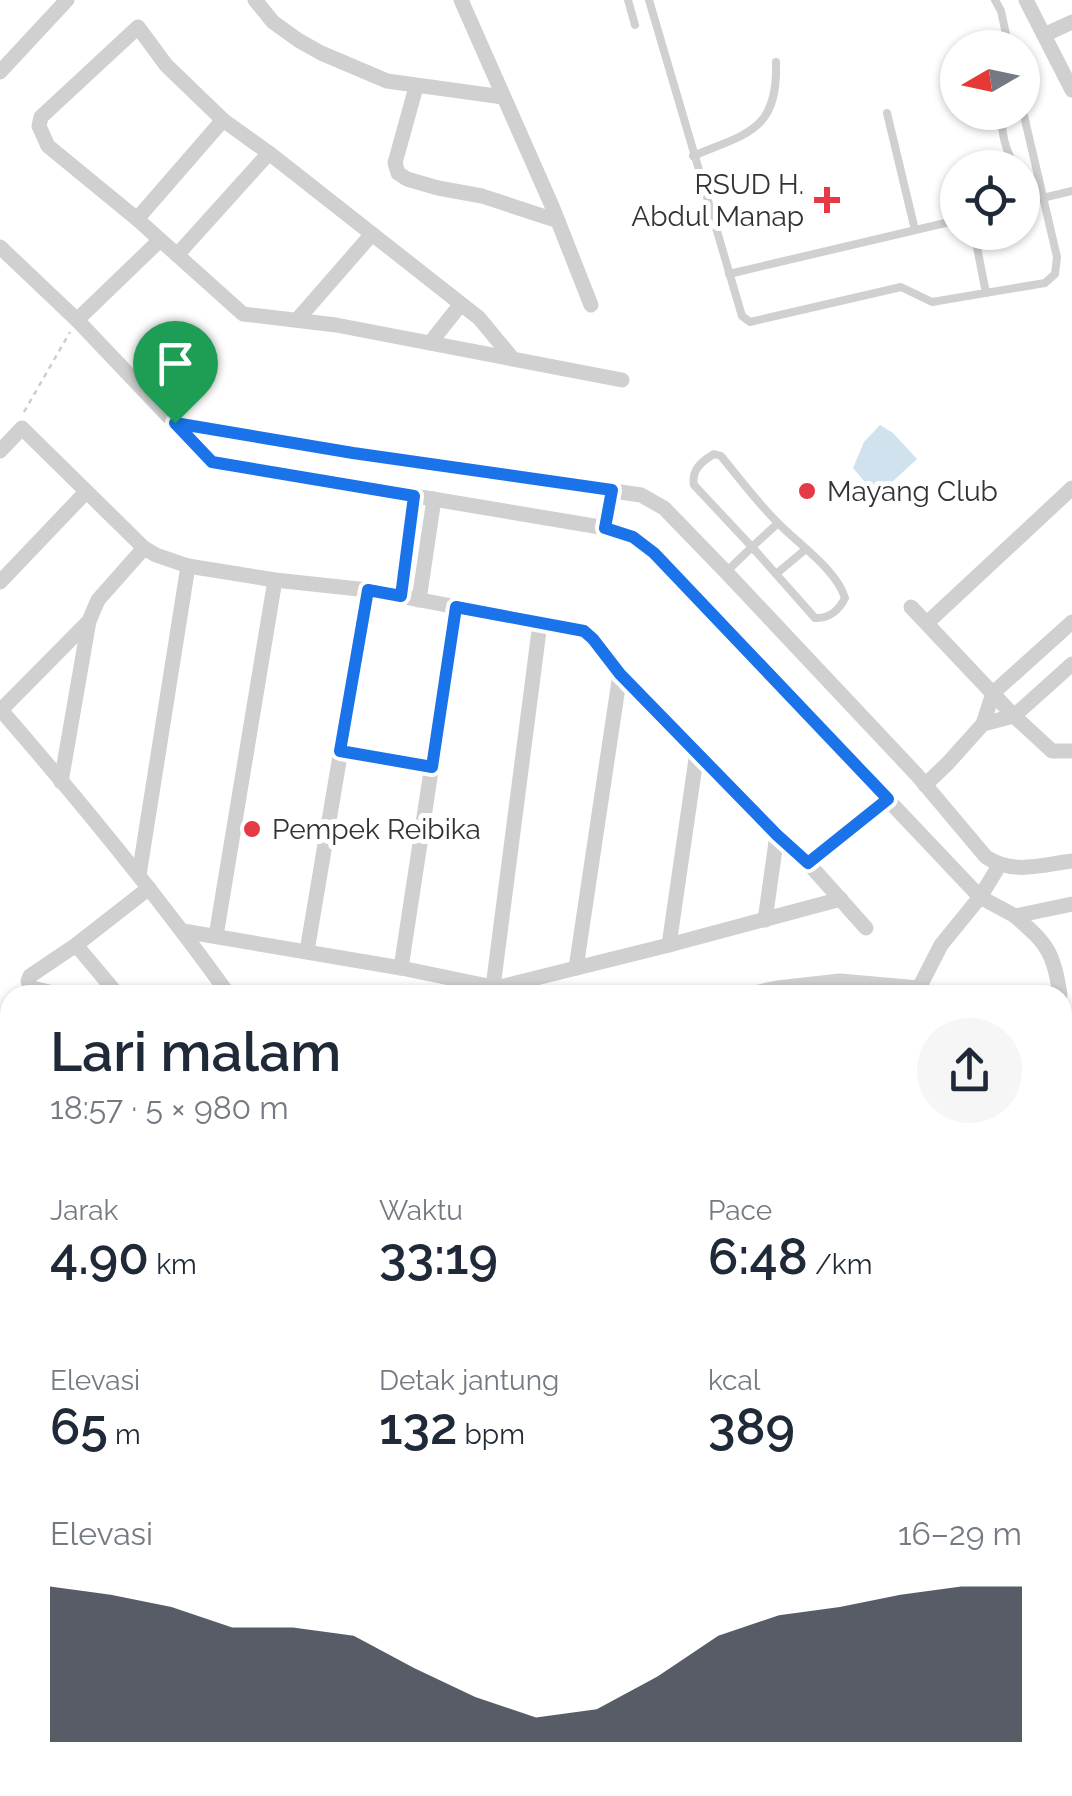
<!DOCTYPE html>
<html lang="id">
<meta charset="utf-8">
<style>
:root{--surface:#fff;--page:#f6f6f7;--text:#1f2937;--muted:#747a83;--accent:#111827}
body{margin:0;font-family:Raleway,sans-serif;background:var(--page);color:var(--text);height:100vh;display:flex;flex-direction:column;font-size:38px;white-space:nowrap}
*{box-sizing:border-box;margin:0}
p{font-size:32px;color:var(--muted)}
.icon{flex:none;width:55px;height:55px;fill:none;stroke:currentColor;stroke-width:2;stroke-linecap:round;stroke-linejoin:round}
.map{position:relative;flex:1;overflow:hidden}
.drawer{position:absolute;left:0px;top:985px;width:1072px;height:812px;display:flex;flex-direction:column;background:var(--surface);border-radius:30px 30px 0 0;box-shadow:0 2px 8px #0004}
.drawer>*{flex:none}
.needle{width:65px;rotate:261deg}
.buttons{position:absolute;left:940px;top:30px;display:grid;gap:20px}
.buttons a{display:grid;place-items:center;width:100px;height:100px;border-radius:50%;background:var(--surface);box-shadow:0 2px 8px #0004;font-size:50px}
.pin{position:absolute;display:grid;place-items:center;width:85px;height:85px;color:#fff;margin:-102px -42px;border-radius:50% 50% 50% 0;rotate:-45deg;box-shadow:0 0 10px #0007}
.pin .icon{rotate:45deg}
.round{display:grid;place-items:center;flex:none;width:105px;height:105px;border-radius:52px;background:var(--page)}
.head{display:flex;align-items:center;justify-content:space-between;height:170px;padding:0 50px}
h1{font-size:55px;font-weight:600;line-height:75px}
.figures{display:grid;grid-template-columns:repeat(3,1fr);gap:15px;height:170px;padding:10px 50px}
.figures div{display:grid;align-content:center}
.figures b{font-size:50px;font-weight:600}
.figures small{font-size:28px;font-weight:400}
.figures p{font-size:28px}
.chart{height:280px;padding:20px 50px}
.chart p{display:flex;justify-content:space-between}
.chart svg{width:100%;height:180px;margin-top:10px;fill:var(--accent);opacity:.7}
.map>svg:first-child{display:block}
.water{fill:#cfe2ee}
.lines{fill:none;stroke-linecap:round;stroke-linejoin:round}
.path{stroke:#cdcdcd;stroke-width:2.5;stroke-dasharray:5 5;stroke-linecap:butt}
.lane{stroke:#d0d0d0;stroke-width:8}
.street{stroke:#d0d0d0;stroke-width:15}
.secondary{stroke:#bdbdbd;stroke-width:20}
.route-casing{stroke:#fff;stroke-width:20}
.route{stroke:#1a73e8;stroke-width:12}
.poi-dot{fill:#e63946;stroke:#fff;stroke-width:4}
.labels{text-anchor:middle;dominant-baseline:central;stroke-width:10;stroke-linejoin:round;paint-order:stroke}
.poi-label{font-size:28px;fill:#333;stroke:#fff;text-anchor:start}
</style>
<div class="map">
<svg width="1072" height="1796" viewBox="0 0 1072 1796">
<rect width="100%" height="100%" fill="#fff"/>
<!-- water -->
<polygon class="water" points="880,425 893,433 917,459 877,496 853,468 864,442"/>
<g class="lines">
<!-- path -->
<polyline class="path" points="24,412 70,332"/>
<!-- lane -->
<g class="lane">
<polyline points="628,0 635,25"/>
<polyline points="649,0 742,316 750,322 901,287 932,302 1045,283 1055,274 1057,257 1022,107"/>
<polyline points="995,0 1001,11 1009,48"/>
<path d="M1002,112C1001,134 1005,149 1016,168"/>
<polyline points="887,113 915,230"/>
<path d="M693,156C748,133 778,131 776,62"/>
<polyline points="1022,175 1026,180 1039,179"/>
<polyline points="1022,203 1072,191"/>
<polyline points="974,232 986,293"/>
<polyline points="729,274 958,220"/>
<path d="M726,572L752,547L694,485C691,470 702,461 714,454L721,456C739,478 757,502 777,522C798,544 836,569 845,598C839,610 829,619 815,618L752,547L778,523"/>
<polyline points="776,574 806,549"/>
</g>
<!-- street -->
<g class="street">
<polyline points="255,0 273,22 298,40 321,53 387,81 503,97"/>
<polyline points="461,0 552,206 591,305"/>
<polyline points="1026,0 1072,90"/>
<polyline points="1044,35 1072,22"/>
<polyline points="0,72 67,0"/>
<polyline points="416,87 395,163 398,173 407,179 438,188 482,196 558,221"/>
<polyline points="137,219 223,120"/>
<polyline points="0,247 77,320 212,462 612,529 633,537 654,553 980,897 1015,916 1072,904"/>
<polyline points="177,255 269,153"/>
<polyline points="77,320 160,240"/>
<polyline points="297,320 372,234"/>
<polyline points="430,343 461,304"/>
<polyline points="513,359 479,318 269,153 223,120 166,65 138,27 41,117 39,126 48,146 137,219 243,314 336,325 622,380"/>
<path d="M175,423L353,453L641,495L664,508L726,572L917,775L986,857C1013,875 1041,865 1072,861"/>
<polyline points="0,451 22,428 144,548 156,555 188,566 275,580 368,590 583,631 593,639 620,674 777,835 808,863 866,928"/>
<polyline points="605,528 613,490"/>
<polyline points="0,582 86,492"/>
<polyline points="401,596 414,496"/>
<polyline points="419,600 434,499"/>
<polyline points="911,607 1014,716 1052,751 1072,751"/>
<polyline points="927,623 1072,488"/>
<path d="M0,709C80,801 158,896 229,995"/>
<polyline points="1,710 89,621 98,600 144,548"/>
<polyline points="983,724 1014,716 1072,664"/>
<polyline points="340,751 431,767"/>
<polyline points="61,782 89,621"/>
<polyline points="925,785 948,763 983,724 993,693 1072,622"/>
<polyline points="808,863 888,799"/>
<polyline points="139,875 188,566"/>
<path d="M1015,916C1047,944 1054,952 1060,995"/>
<polyline points="765,920 777,835"/>
<polyline points="183,931 401,968 493,987 540,623"/>
<polyline points="216,936 275,580"/>
<polyline points="76,945 118,995"/>
<polyline points="669,945 697,752"/>
<polyline points="307,951 368,590"/>
<polyline points="401,968 456,607"/>
<polyline points="576,968 620,674"/>
<polyline points="62,995 32,988 28,981 30,976 76,945 149,888"/>
<polyline points="468,995 669,945 841,899"/>
<polyline points="745,995 777,988 840,981 919,988"/>
<polyline points="918,995 919,988 941,945 980,897 999,866"/>
<polyline points="1062,1008 1072,1073"/>
<polyline points="0,1202 10,1198"/>
<polyline points="1062,1204 1072,1206"/>
<polyline points="0,1433 10,1434"/>
<polyline points="0,1596 10,1596"/>
<polyline points="652,1788 662,1796"/>
<polyline points="279,1796 282,1788"/>
<polyline points="519,1796 523,1788"/>
<polyline points="822,1796 824,1788"/>
</g>
<!-- secondary -->
<g class="secondary">
<polyline points="0,1727 10,1726"/>
<polyline points="233,1788 242,1796"/>
</g>
</g>
<g class="lines">
<!-- route casing -->
<g class="route-casing">
<polygon id="route" points="175,423 353,453 612,490 605,528 633,537 654,553 888,799 808,863 777,835 620,674 593,639 584,631 456,607 432,767 340,751 368,590 401,596 414,496 212,462"/>
</g>
<!-- route -->
<use href="#route" class="route"/>
</g>
<!-- markers -->
<g class="poi-dot">
<path d="M822 185h10v10h10v10h-10v10h-10v-10h-10v-10h10z"/>
<circle cx="807" cy="491" r="10"/>
<circle cx="252" cy="829" r="10"/>
</g>
<g class="labels">
<!-- poi labels -->
<g class="poi-label">
<text x="804" y="184" text-anchor="end">RSUD H.<tspan x="804" dy="32">Abdul Manap</tspan></text>
<text x="827" y="491">Mayang Club</text>
<text x="272" y="829">Pempek Reibika</text>
</g>
</g>
</svg>
<div class="buttons">
<a><svg class="needle" viewBox="-14 -14 28 28"><path d="M0-13l5 13h-10z" fill="#e53935"/><path d="M0 13l5-13h-10z" fill="#747a83"/></svg></a>
<a><svg class="icon" aria-label="locate" viewBox="0 0 24 24"><circle cx="12" cy="12" r="6"/><path d="M12 2v4M12 18v4M2 12h4M18 12h4"/></svg></a>
</div>
<div class="pin" style="left:175px;top:423px;background:#1e9e55"><svg class="icon" aria-label="arrive" viewBox="0 0 24 24"><path d="M6 21V4h12l-3 4 3 4H6"/></svg></div>
<section class="drawer">
<div class="head"><div><h1>Lari malam</h1><p>18:57 · 5 × 980 m</p></div><a class="round"><svg class="icon" aria-label="share" viewBox="0 0 24 24"><path d="M12 15V3M7 8l5-5 5 5M5 13v7h14v-7"/></svg></a></div>
<div class="figures">
<div><p>Jarak</p><b>4.90<small> km</small></b></div>
<div><p>Waktu</p><b>33:19</b></div>
<div><p>Pace</p><b>6:48<small> /km</small></b></div>
</div>
<div class="figures">
<div><p>Elevasi</p><b>65<small> m</small></b></div>
<div><p>Detak jantung</p><b>132<small> bpm</small></b></div>
<div><p>kcal</p><b>389</b></div>
</div>
<div class="chart"><p><span>Elevasi</span>16–29 m</p>
<svg viewBox="0 0 160 44" preserveAspectRatio="none"><path d="M0 44V6L10 8L20 11L30 16L40 16L50 18L60 26L70 33L80 38L90 36L100 28L110 18L120 13L130 11L140 8L150 6L160 6V44z"/></svg>
</div>
</section>
</div>
